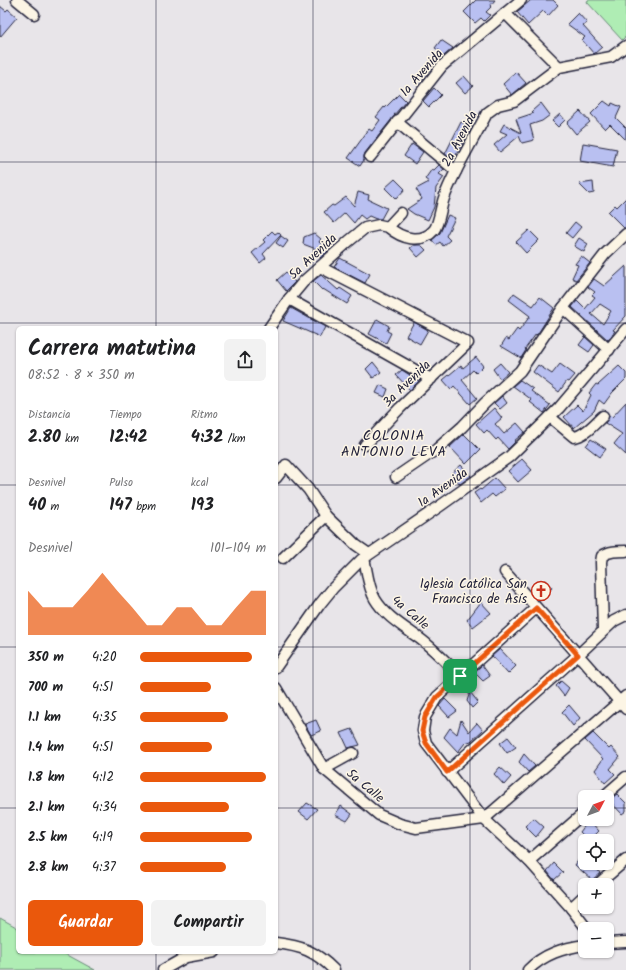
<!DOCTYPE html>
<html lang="es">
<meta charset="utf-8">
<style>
:root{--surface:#fff;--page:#f2f2f2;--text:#202124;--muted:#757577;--accent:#ea580c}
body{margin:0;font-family:Kalam,sans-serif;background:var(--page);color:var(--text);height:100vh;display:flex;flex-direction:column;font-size:15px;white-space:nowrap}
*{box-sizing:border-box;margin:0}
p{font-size:13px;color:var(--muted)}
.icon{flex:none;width:22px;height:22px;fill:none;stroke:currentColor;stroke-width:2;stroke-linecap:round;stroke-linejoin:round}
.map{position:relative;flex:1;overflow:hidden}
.details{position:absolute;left:16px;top:326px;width:262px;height:628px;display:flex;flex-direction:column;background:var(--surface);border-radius:6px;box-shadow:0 1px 3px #0004}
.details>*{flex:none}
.needle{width:26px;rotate:49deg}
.tools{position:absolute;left:578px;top:790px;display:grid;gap:8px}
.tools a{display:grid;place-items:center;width:36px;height:36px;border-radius:6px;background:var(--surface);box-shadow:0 1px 3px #0004;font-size:20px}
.pin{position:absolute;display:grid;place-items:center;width:34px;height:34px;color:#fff;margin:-17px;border-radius:8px;box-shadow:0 2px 6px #0006}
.round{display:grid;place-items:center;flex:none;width:42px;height:42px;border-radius:6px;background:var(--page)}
.overview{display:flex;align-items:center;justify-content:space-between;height:68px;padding:0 12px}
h1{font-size:22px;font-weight:600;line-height:30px}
.metrics{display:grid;grid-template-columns:repeat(3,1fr);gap:6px;height:68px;padding:4px 12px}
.metrics div{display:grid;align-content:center}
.metrics b{font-size:17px;font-weight:600}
.metrics small{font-size:11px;font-weight:400}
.metrics p{font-size:11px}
.chart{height:112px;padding:8px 12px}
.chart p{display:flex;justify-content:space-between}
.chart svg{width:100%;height:72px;margin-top:4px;fill:var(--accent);opacity:.7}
.primary-button{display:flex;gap:8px;margin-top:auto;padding:8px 12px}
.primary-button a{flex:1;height:46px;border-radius:6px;background:var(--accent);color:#fff;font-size:16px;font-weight:600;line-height:46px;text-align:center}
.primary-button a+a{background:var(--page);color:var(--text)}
ul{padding:0 12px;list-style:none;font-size:13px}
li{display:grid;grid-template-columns:64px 48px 1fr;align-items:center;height:30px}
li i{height:10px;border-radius:5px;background:var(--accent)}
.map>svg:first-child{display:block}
.green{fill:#afedb4;stroke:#688878}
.building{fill:#b9c0f1;stroke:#22223b;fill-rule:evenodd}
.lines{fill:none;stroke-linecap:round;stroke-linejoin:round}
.minor-casing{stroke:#22223b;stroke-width:13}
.minor{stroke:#fcf5e5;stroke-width:10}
.route-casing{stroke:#fff;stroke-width:8}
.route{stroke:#ea580c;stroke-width:5}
.grid{fill:none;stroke:#22223b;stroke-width:1;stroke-opacity:0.55}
.labels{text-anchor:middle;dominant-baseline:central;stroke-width:3;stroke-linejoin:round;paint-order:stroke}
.street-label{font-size:13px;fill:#22223b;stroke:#fcf5e5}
.poi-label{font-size:13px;fill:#22223b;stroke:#fcf5e5;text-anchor:end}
.neighbourhood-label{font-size:14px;letter-spacing:1px;fill:#22223b;stroke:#fcf5e5}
</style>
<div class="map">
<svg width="626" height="970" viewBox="0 0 626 970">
<rect width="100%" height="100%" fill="#e8e5e9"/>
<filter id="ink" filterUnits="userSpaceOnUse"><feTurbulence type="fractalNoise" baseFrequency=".025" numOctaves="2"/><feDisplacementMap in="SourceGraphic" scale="8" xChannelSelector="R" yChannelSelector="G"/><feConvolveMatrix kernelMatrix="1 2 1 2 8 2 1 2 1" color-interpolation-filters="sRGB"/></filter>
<g filter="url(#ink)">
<!-- green -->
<g class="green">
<polygon points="588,0 626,0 626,36 622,40 587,2"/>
<polygon points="0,918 18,928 18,952 62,952 95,970 0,970"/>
</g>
<!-- building -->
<g class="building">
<polygon points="476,0 495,0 490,6 491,7 486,12 490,15 484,21 481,18 475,23 464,12"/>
<polygon points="531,0 553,0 558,5 548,16 543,11 528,25 517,12"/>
<polygon points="0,6 6,11 8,9 17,17 0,37"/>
<polygon points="578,13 587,23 583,26 602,47 594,54 582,40 585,37 567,24"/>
<polygon points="441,40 453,48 438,61 433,67 430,65 440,51 435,48"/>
<polygon points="516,72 526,83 512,95 503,84"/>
<polygon points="464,76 473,86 465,93 456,83"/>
<polygon points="434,88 441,95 429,107 423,101"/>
<polygon points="399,94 406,101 394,115 395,115 365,153 364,156 364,160 360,166 348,158 369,129 372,131 380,120 376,117 384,107 385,108"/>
<polygon points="604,101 611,106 612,103 621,107 616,118 626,128 626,140 610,124 605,129 591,114"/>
<polygon points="541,103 550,115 542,121 530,125 534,140 522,143 519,136 500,152 494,145 507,134 500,131 504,124 521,133 516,119 534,113 532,111"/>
<polygon points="580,111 590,122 576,134 567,123"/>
<polygon points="560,114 565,120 558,127 552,121"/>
<polygon points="461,122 472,127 453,160 445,154"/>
<polygon points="583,143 617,149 613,167 580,161"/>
<polygon points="412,144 423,152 415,164 404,156"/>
<polygon points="439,165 444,169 439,174 444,177 436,188 434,207 428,220 414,214 407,209 422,199 416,189 429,182 425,179 432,169 434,170"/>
<polygon points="395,179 405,189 396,199 385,188"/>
<polygon points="593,182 594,193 589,194 579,184"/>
<polygon points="358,192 369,195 368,199 387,208 381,219 376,219 369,216 365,219 360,215 354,223 345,213 334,223 324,212 332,205 334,206 346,197 354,206"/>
<polygon points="626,198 626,228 624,228 608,212 615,205 617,207"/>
<polygon points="448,215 455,218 446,236 450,240 443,246 440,242 436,245 432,240 440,233"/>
<polygon points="575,222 581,227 572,238 566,233"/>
<polygon points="529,230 539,240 526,253 516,242"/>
<polygon points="272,231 275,234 278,232 281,235 263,254 266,258 260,263 252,253 265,242 263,240"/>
<polygon points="314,233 321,239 319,242 328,251 320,258 313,252 316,249 303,244 304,237"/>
<polygon points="281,236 288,241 283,248 276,243"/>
<polygon points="579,238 588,244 584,252 574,246"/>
<polygon points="414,245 421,245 426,250 418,257 410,248"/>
<polygon points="581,256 590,263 576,280 572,278 578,265 575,264"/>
<polygon points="340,258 370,274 365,283 334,267"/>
<path d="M626,266V316L613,330L615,331L608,340L572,307L577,301L585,309L595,297L592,295L595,292L588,287L594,279L604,286ZM600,304L611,311L603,324L591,314Z"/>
<polygon points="286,272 295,282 286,291 277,280"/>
<polygon points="321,275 338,290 340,288 352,296 347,304 323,289 322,290 313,281"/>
<polygon points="514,293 533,306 540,297 554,308 537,335 536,334 525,349 526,350 521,358 501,346 506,338 509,340 517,329 519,331 530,316 509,300"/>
<polygon points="291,308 325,327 320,337 283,321"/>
<polygon points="377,319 389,326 387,331 391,333 386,343 369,334"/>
<polygon points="414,322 428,330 420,344 406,336"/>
<polygon points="585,337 594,345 589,352 579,345"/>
<polygon points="476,357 483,366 476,373 473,370 462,380 477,398 470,404 454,386 451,389 443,380 461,365 463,368"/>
<polygon points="373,362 381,372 373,378 366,369"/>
<polygon points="500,363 508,372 500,379 493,369"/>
<polygon points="560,364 575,375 569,382 567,381 559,392 533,372 538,365 552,374"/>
<polygon points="619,366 626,373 626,379 612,393 604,404 599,400 594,411 574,428 564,417 577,405 583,411 591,395 589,393 596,384 598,385"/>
<polygon points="402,370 419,381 410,390 396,375"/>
<polygon points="520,380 533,389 531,391 550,405 544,413 530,402 532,400 513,386"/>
<polygon points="380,385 388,389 385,397 376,393"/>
<polygon points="502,396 507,403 500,409 494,403"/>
<polygon points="626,402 626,455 614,444 622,434 605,423 610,415 612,417"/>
<polygon points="494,408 502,418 495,424 504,434 517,423 525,432 514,441 515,442 508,449 498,438 496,440 487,430 484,433 476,424"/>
<polygon points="464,434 480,450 466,464 450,447"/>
<polygon points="591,439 606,449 600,457 586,446"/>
<polygon points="522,459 532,470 518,482 508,471"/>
<polygon points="461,465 471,476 460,484 451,474"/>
<polygon points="495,478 505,489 495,497 492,494 481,503 474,493 480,489 481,490"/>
<polygon points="545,580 552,588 539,601 532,592"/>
<polygon points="481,602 491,613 473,627 467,620"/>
<polygon points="500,649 516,666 508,674 492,656"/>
<polygon points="482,665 490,676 483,681 474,672"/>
<polygon points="561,681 569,688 564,696 556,686"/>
<polygon points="470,692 478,702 472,708 467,701"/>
<polygon points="445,699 457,711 449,717 439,706"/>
<polygon points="569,705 580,718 573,726 562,712"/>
<polygon points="316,720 321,731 311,735 305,724"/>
<polygon points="461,720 469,732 477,723 483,730 471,741 465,743 458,752 444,737 450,728 457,734"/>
<polygon points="352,729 360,745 348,748 341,733"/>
<polygon points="593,733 609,749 611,747 620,757 610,769 615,774 605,783 595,770 603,759 585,740"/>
<polygon points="508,737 516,747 507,753 500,743"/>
<polygon points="524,754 535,766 528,772 519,762"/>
<polygon points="500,767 511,777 504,785 494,774"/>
<polygon points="617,794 626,803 626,811 622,814 609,800"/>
<polygon points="307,803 317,809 308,819 299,812"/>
<polygon points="341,806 352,814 347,821 335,815"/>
<polygon points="534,818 544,827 536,837 525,826"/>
<polygon points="589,820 599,831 589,841 580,832"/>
<polygon points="585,851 585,863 592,863 600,873 592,880 575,865"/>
<polygon points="554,863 563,872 554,880 547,871"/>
</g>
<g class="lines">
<!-- minor casing -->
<g class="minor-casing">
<g id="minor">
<polyline points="17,0 34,14"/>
<polyline points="505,13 559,67"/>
<polyline points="397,122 456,171"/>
<polyline points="370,157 442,66 521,0"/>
<path d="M388,227C401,238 421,245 434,230C439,224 441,206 444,198C455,168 473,141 487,113L498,105L514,101L559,67L611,57L626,46"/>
<polyline points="388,227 401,213"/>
<polyline points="320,267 468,343 400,408 365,445"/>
<polyline points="289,299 431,379"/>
<polyline points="563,308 609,350"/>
<polyline points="269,328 289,299 304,281 349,241 365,228 379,225 388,227"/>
<path d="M550,417L574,437C585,436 595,423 603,416"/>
<polyline points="396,477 437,449 462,427 485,403 520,371 563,308 606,253 626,234"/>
<polyline points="276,478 286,465 308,489 326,516 356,545 369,554"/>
<polyline points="283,558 326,516"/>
<path d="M364,558C367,571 368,587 375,599C385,616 404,627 419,638C434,649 447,663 460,676"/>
<polyline points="505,572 626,709"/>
<polyline points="536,608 437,697 425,717 423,731 426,743 484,819 529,861 571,908 587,929"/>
<path d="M603,630L601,562L602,556C609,551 617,551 626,551"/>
<polyline points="276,667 320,604 333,588 361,560 440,506 509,457 559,408 626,329"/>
<polyline points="276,688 324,769 379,815 400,824 416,828 484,819"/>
<polyline points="324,769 353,753"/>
<polyline points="447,772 578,655 614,621 626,615"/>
<polyline points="603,797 626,777"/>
<polyline points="484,819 626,696"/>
<polyline points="529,861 585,812"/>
<polyline points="597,885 626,860"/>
<polyline points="571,908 585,895"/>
<path d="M276,943C302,946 315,951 334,970"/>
<polyline points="607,943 626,942"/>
<polyline points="163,970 186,957 214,952"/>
<path d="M528,970C544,954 563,948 585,945"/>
</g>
</g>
<!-- minor -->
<use href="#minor" class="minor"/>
</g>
</g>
<g class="lines" filter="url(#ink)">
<!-- route casing -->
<g class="route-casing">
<polygon id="route" points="536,608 578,655 447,772 426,743 422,731 425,717 437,697"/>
</g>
<!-- route -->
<use href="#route" class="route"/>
</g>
<!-- grid -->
<path class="grid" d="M156,0V328M313,0V970M470,0V970M0,162H626M0,323H626M0,485H18M276,485H626M0,647H18M276,647H626M0,808H18M276,808H585M607,808H626M156,952V970"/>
<!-- icons -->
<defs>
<g id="church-ring" transform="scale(1)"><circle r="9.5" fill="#fcf5e5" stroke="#c8321e" stroke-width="1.5"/><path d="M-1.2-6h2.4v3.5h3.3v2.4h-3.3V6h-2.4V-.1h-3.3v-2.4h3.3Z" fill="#c8321e"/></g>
</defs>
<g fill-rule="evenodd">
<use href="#church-ring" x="541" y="591"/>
</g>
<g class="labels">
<!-- street labels -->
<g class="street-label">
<text transform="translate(422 73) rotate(-49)">1a Avenida</text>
<text transform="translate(460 139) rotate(-62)">2a Avenida</text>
<text transform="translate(313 257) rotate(-43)">5a Avenida</text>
<text transform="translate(407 384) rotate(-44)">3a Avenida</text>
<text transform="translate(443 488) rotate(-35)">1a Avenida</text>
<text transform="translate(410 613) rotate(40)">4a Calle</text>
<text transform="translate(365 786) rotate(40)">5a Calle</text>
</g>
<!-- poi labels -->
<g class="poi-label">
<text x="527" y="584">Iglesia Católica San<tspan x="527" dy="15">Francisco de Asís</tspan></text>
</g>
<!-- neighbourhood labels -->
<g class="neighbourhood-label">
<text x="394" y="436">COLONIA<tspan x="394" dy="16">ANTONIO LEVA</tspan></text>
</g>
</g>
</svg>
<div class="tools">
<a><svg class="needle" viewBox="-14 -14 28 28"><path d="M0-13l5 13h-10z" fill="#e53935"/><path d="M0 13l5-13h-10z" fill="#757577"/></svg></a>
<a><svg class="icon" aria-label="locate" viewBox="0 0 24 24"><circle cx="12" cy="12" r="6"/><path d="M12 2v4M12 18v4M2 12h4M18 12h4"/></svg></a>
<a>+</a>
<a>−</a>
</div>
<div class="pin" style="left:460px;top:676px;background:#1e9e55"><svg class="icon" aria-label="arrive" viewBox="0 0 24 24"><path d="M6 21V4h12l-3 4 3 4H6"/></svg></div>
<section class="details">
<div class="overview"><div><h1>Carrera matutina</h1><p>08:52 · 8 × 350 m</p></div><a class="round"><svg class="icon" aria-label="share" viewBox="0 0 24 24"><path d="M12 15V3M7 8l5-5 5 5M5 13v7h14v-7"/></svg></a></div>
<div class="metrics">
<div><p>Distancia</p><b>2.80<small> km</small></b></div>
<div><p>Tiempo</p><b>12:42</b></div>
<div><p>Ritmo</p><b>4:32<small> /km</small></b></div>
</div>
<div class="metrics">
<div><p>Desnivel</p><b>40<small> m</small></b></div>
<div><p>Pulso</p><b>147<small> bpm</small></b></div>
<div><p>kcal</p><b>193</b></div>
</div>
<div class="chart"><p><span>Desnivel</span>101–104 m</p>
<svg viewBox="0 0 160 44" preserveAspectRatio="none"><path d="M0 44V17L10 27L20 27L30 27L40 17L50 6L60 17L70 27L80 38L90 38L100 27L110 27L120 38L130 38L140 27L150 17L160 17V44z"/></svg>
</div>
<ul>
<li><b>350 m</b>4:20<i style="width:89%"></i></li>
<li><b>700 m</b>4:51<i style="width:56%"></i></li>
<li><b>1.1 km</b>4:35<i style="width:70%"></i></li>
<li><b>1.4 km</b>4:51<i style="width:57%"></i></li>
<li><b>1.8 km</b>4:12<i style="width:100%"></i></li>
<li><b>2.1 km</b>4:34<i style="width:71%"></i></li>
<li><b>2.5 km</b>4:19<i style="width:89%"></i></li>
<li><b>2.8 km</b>4:37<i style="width:68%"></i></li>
</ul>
<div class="primary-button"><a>Guardar</a><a>Compartir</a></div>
</section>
</div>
